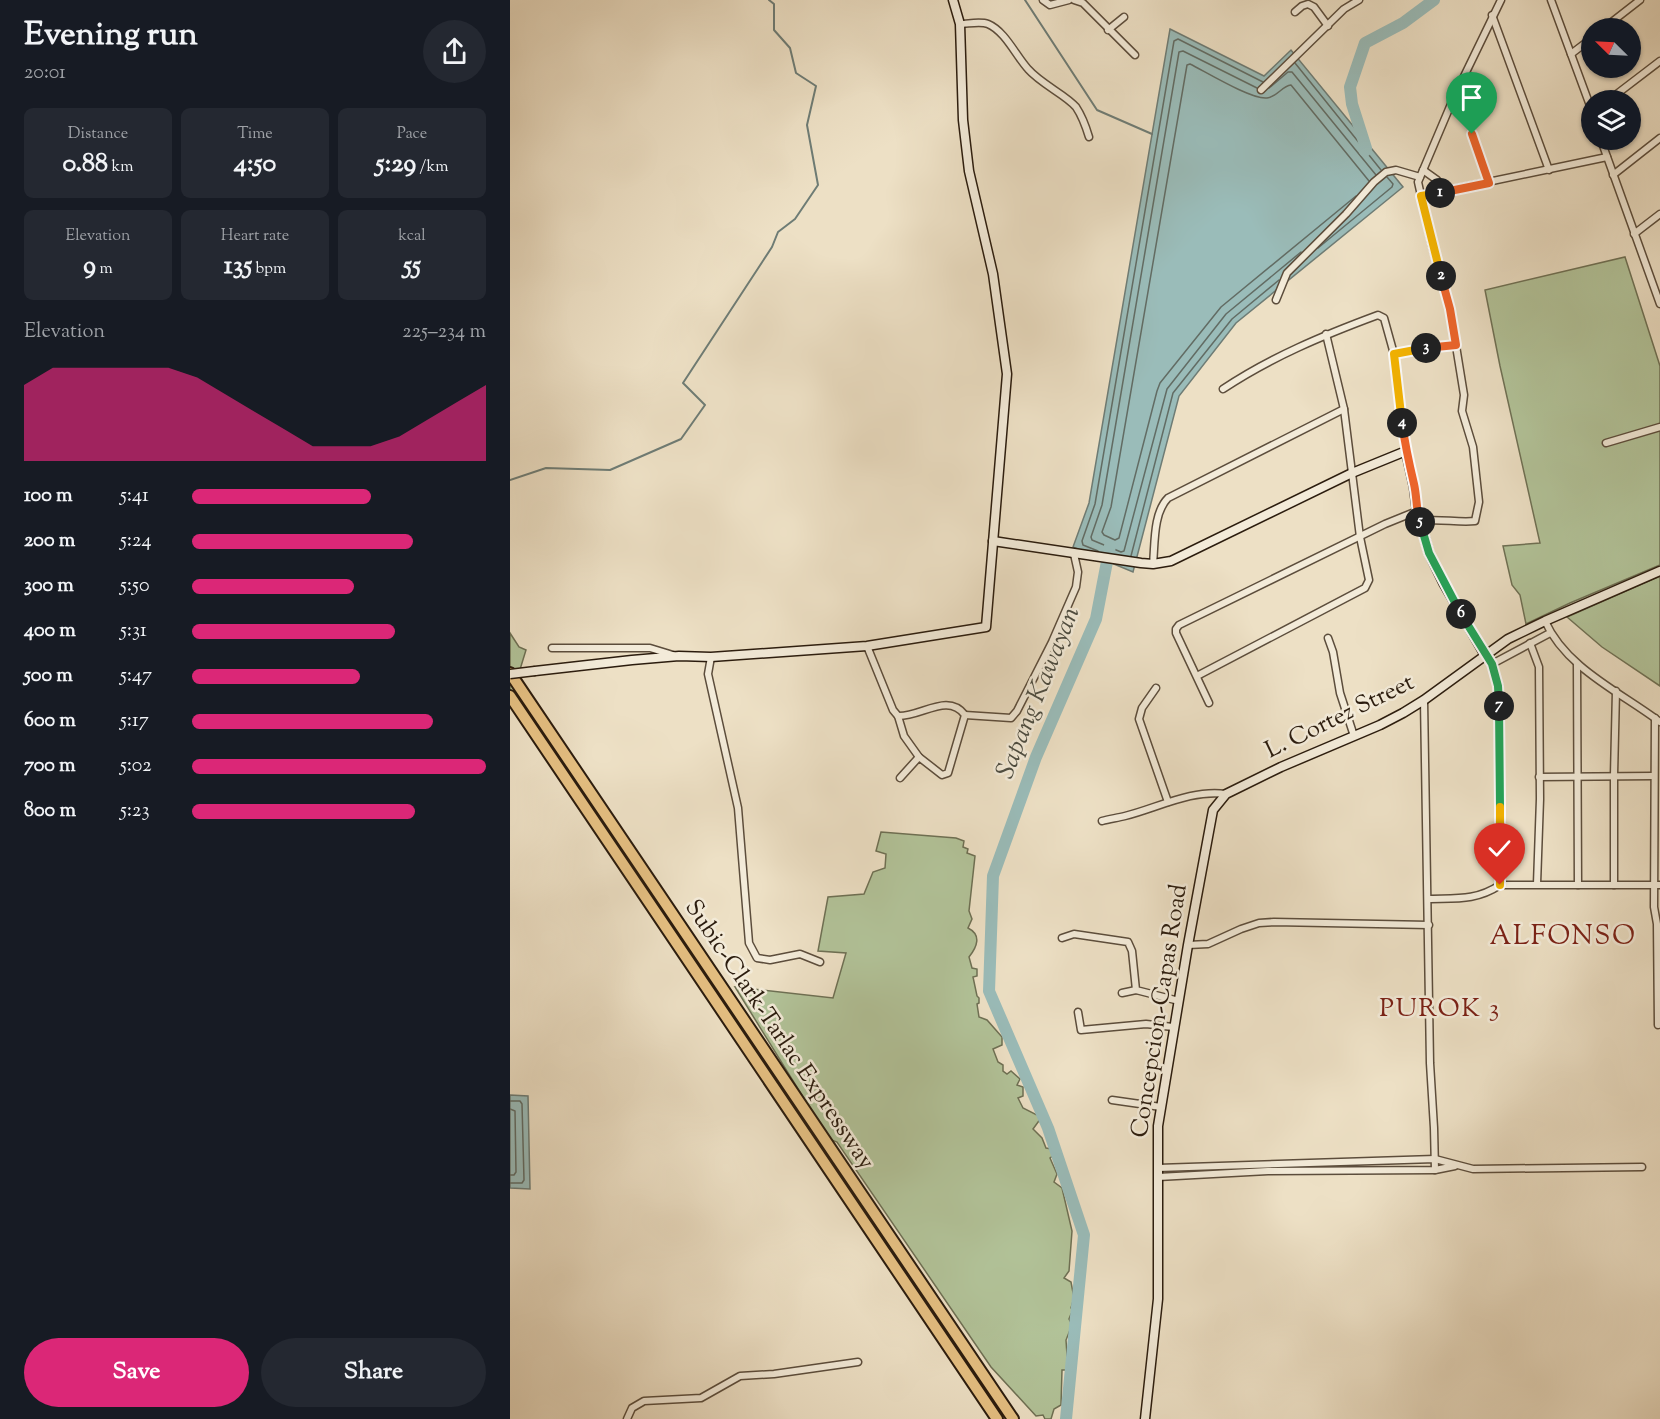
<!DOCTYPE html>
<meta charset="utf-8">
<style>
:root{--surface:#171b24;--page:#242831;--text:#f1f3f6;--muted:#9ea1a6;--accent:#db2777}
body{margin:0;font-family:"Sorts Mill Goudy",serif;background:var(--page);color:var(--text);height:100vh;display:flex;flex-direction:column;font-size:22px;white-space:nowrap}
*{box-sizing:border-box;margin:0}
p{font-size:20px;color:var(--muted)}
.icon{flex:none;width:33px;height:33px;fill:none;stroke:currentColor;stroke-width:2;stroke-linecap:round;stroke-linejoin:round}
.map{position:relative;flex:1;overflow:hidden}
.panel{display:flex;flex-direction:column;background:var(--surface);width:510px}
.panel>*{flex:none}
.needle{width:39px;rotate:294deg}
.buttons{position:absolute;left:1071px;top:18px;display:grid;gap:12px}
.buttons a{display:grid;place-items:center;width:60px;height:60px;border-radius:50%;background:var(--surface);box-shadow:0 2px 4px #0004;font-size:30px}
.pin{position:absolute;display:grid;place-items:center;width:51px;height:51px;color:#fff;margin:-62px -26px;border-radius:50% 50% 50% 0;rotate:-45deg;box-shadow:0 0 6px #0007}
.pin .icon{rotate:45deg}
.km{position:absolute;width:30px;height:30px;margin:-15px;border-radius:50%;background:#222;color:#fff;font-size:16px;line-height:30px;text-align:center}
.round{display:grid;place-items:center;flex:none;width:63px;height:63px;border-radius:32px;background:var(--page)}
.head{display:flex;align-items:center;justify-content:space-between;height:102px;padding:0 24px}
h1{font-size:33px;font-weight:800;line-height:45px}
.stats{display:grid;grid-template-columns:repeat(3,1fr);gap:9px;height:102px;padding:6px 24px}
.stats div{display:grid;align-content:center;border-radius:9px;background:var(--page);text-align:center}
.stats b{font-size:26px;font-weight:800}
.stats small{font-size:16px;font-weight:400}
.stats p{font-size:16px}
.chart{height:168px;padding:12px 24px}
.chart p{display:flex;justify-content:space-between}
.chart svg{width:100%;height:108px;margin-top:6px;fill:var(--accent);opacity:.7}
.action{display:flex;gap:12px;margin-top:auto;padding:12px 24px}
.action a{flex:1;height:69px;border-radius:36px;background:var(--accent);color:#fff;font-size:24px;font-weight:800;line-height:69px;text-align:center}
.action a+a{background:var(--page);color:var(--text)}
ul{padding:0 24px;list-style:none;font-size:20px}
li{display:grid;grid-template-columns:96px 72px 1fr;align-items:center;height:45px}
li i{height:15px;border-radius:8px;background:var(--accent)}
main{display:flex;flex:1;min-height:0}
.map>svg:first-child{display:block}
.green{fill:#b2c399;stroke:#6e7054;stroke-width:1.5}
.water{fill:#9abcb9;stroke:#6e7c75;stroke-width:1.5}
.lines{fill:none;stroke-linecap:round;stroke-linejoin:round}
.shore{stroke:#626c64;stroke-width:1.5}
.stream{stroke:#6e7c75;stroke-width:2}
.river{stroke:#9abcb9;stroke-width:12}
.street-casing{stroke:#5c4d3c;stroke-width:9}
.secondary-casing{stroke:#2b1c0e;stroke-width:11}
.highway-casing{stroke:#2b1c0e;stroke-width:14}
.street{stroke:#f3ebd9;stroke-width:6}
.secondary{stroke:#f3ebd9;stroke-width:8}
.highway{stroke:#e6c082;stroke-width:10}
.secondary-bridge-casing{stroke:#2b1c0e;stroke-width:11;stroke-linecap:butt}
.secondary-bridge{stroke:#f3ebd9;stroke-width:8}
.split-1-casing{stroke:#fff;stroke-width:12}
.split-2-casing{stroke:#fff;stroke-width:12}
.split-3-casing{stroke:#fff;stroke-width:12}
.split-4-casing{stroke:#fff;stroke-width:12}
.split-5-casing{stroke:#fff;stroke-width:12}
.split-6-casing{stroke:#fff;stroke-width:12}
.split-7-casing{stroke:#fff;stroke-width:12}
.split-8-casing{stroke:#fff;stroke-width:12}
.split-9-casing{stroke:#fff;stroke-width:12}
.split-1{stroke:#f0652b;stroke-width:8}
.split-2{stroke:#f5b400;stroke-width:8}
.split-3{stroke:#f0652b;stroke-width:8}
.split-4{stroke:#f5b400;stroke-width:8}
.split-5{stroke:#f0652b;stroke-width:8}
.split-6{stroke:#22a559;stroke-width:8}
.split-7{stroke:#22a559;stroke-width:8}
.split-8{stroke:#22a559;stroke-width:8}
.split-9{stroke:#f5b400;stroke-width:8}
.labels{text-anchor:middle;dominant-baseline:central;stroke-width:5;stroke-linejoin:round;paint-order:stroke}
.street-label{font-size:24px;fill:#2b1c0e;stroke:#f3ebd9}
.water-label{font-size:26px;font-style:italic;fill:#4c4c41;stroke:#f3ebd9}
.neighbourhood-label{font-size:26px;letter-spacing:1.5px;fill:#7a1f14;stroke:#f3ebd9}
.quarter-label{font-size:27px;letter-spacing:1.5px;fill:#7a1f14;stroke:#f3ebd9}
</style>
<main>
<section class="panel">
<div class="head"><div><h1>Evening run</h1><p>20:01</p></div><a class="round"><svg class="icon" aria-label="share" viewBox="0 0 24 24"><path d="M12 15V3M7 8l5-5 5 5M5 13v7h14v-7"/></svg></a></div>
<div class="stats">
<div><p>Distance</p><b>0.88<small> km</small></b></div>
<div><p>Time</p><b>4:50</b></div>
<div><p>Pace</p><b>5:29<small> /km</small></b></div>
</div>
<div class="stats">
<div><p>Elevation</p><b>9<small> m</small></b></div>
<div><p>Heart rate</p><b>135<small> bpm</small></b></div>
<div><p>kcal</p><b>55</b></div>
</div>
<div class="chart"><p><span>Elevation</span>225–234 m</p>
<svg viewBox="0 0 160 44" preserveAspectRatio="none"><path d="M0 44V13L10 6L20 6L30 6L40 6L50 6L60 10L70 17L80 24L90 31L100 38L110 38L120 38L130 34L140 27L150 20L160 13V44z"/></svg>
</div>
<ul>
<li><b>100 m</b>5:41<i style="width:61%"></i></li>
<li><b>200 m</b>5:24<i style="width:75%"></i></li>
<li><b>300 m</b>5:50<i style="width:55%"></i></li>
<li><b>400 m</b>5:31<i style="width:69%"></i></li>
<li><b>500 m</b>5:47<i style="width:57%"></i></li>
<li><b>600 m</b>5:17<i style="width:82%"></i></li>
<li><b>700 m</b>5:02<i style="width:100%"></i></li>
<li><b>800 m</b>5:23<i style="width:76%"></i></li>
</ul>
<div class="action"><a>Save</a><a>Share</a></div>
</section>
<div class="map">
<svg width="1150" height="1419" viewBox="0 0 1150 1419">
<rect width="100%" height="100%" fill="#ede0c5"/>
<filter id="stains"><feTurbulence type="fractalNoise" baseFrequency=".00333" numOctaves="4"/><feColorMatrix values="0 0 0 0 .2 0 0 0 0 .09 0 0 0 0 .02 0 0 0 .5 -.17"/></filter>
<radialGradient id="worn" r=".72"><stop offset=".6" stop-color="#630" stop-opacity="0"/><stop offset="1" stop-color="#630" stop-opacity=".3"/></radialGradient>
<!-- green -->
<g class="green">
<polygon points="1115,257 1150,366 1150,565 1060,603 1016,624 1010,595 1002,585 993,546 1030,543 990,366 975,290"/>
<polygon points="1150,576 1150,686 1092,647 1057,617"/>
<polygon points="0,633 9,647 16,650 0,702"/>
<path d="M371,832L446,838L454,841L453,847L458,849L457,853L465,856L459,911L462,919L458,928C472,935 467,947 459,957L462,968L467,969V976L463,977L467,996L469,998V1003L467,1004L469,1017L477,1020L492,1037V1045L483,1049L488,1062L493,1065V1071L497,1074L501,1071L510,1079L507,1085L513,1087V1096L508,1098L513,1108L529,1116L531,1118L523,1129L532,1138L536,1148L542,1149L544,1155L540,1158L547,1174L544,1182L552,1188L562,1231L559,1271L554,1278L561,1282L564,1298L561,1308L564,1310L563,1314H561L559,1319L562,1325L556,1340L558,1370H552L551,1405L544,1409L541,1419H535L533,1415L526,1416L481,1367L327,1142L319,1139L225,987L323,998L336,953L308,951L318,897L354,894L363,872L375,868L376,854L366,851Z"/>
</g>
<!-- water -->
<g class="water">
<polygon points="660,29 754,76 781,50 893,187 726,323 669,396 623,572 563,547 579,503"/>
<polygon points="0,1095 18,1096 20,1189 0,1188"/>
</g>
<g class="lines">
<!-- shore -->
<g class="shore">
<polyline points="785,63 871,170"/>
<polyline points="747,88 673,51 669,52 592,505 581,537 582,540 611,552 614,551 657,389 716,314 791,252"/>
<polyline points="759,88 778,72 782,72 866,175"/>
<path d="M846,196L711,307L650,383L647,391L609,538L605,540L594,535L592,532L601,507L677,65L680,64C696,72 742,100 757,98C767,97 772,86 781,85L859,181"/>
<polyline points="808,248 882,187 883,184 877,177"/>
<polyline points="588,551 573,545 572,541 585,504 664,41 668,39 753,82"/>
<polyline points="621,556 663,393 722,319 769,280"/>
<polyline points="0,1101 10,1101 12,1104 14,1180 12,1183 0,1183"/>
<polyline points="0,1109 5,1111 6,1172 4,1175 0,1175"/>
</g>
<!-- stream -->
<g class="stream">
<polyline points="515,0 587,110 642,134"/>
<polyline points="0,480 36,468 100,470 171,439 195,405 173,383 262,247 268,232 285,219 308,185 297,125 306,86 286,73 280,48 264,30 264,4 259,0"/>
</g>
<!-- river -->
<g class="river">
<polyline points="855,151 856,148 842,104 840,87 855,43 893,23 924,0"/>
<polyline points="556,1419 574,1235 538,1128 479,991 483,876 526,757 586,619 600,546"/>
</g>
<!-- street casing -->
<g class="street-casing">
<g id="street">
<polyline points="533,0 540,5 559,0"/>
<polyline points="564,0 573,3 625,55"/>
<polyline points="1041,0 1082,111"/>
<polyline points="785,12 792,6 798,4 804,7 818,26"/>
<polyline points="982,15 1039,170"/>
<path d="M450,24C458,24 470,21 478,24C495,31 506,56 518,69C531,84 556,95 566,107C572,116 576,127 579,137"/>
<polyline points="1094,28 1130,0"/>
<polyline points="598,30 614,17"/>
<polyline points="1061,54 1082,38"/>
<polyline points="751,90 834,9 849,0"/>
<polyline points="1099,100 1150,61"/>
<polyline points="962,134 979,183"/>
<polyline points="1091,140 1150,304"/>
<polyline points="913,170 927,180 937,191"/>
<polyline points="1103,175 1150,138"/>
<polyline points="911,196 1097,157"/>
<polyline points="1124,234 1150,214"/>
<polyline points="766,300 777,273 836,214 864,182 876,172 886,170 910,177"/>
<polyline points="884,354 925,346 946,345"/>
<path d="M713,389C761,357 814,335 868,315L874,318L884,354L896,451"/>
<polyline points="1096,443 1150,427"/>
<path d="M910,521C929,518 947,523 965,521L969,502L963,447L952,411L954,395L940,309L922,245L908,182L944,97L991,0"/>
<path d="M643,564C645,544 643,513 658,498L834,409"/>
<path d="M1035,621C1056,668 1110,692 1150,722"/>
<polyline points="818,638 823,652 830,693 844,736"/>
<polyline points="1020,643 1029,667 1030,799 1027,884"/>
<path d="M357,646L383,710L388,716C411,717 438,692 455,715L438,773L432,775L409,757L390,778"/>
<polyline points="42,648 140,648 163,655"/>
<polyline points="975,655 982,664 989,686 990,885"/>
<polyline points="201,657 198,674 228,808 239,943 247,958 260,960 290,954 310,962"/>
<polyline points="982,664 1040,633"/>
<polyline points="1067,664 1068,885"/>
<polyline points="687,676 855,588 859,580 850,537 834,409 816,334"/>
<polyline points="646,688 632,708 629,719 658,802"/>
<polyline points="914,700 920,1063 924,1128 925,1170"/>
<polyline points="699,703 666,633 666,629 669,625 875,524 907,511"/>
<polyline points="455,715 501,718 507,711 542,642 566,587 568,572 564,554"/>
<polyline points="388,716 394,736 409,757"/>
<polyline points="1145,718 1144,907 1147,924 1148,1025"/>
<polyline points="1029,777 1143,776"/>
<path d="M592,821C599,819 607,818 615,816C647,808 682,789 716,794"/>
<polyline points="1104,885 1104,775 1106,691"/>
<path d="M918,899C945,898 966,901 990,885H1150"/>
<polyline points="552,938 564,934 618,942 622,951 626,990 669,1001"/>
<polyline points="678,945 698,944 731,929 749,923 764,922 919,925"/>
<polyline points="612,993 626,990"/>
<polyline points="568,1012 571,1030 636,1024 663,1027"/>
<polyline points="602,1100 651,1107"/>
<polyline points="648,1168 925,1159 963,1169 1132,1167"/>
<polyline points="648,1177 758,1171 925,1170 945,1166"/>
<polyline points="117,1419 122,1408 134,1401 191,1398 230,1376 264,1374 348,1362"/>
</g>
</g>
<!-- secondary casing -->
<g class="secondary-casing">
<g id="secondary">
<polyline points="483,541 631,563 643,564 661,561 842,473 896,451 904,487 907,511 919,553 934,584 975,655"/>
<polyline points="25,671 122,660 169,656 201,657 357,646 476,627 497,374 483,274 459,171 453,120 450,24 443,0"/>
<polyline points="635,1419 648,1299 648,1126 678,945 703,810 716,794 771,767 870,725 893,713 914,700 998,639 1035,621 1150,571"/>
</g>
</g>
<!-- highway casing -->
<g class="highway-casing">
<g id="highway">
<polyline points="0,673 503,1419"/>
<polyline points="0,696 487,1419"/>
</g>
</g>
<!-- street -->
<use href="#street" class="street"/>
<!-- secondary -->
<use href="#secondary" class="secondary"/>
<!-- highway -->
<use href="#highway" class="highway"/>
<!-- secondary-bridge casing -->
<g class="secondary-bridge-casing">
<polyline id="secondary-bridge" points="0,674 25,671"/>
</g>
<!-- secondary-bridge -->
<use href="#secondary-bridge" class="secondary-bridge"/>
</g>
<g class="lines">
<!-- split-1 casing -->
<g class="split-1-casing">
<polyline id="split-1" points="930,193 979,183 962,134"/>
</g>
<!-- split-2 casing -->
<g class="split-2-casing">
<polyline id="split-2" points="930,193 911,196 931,276"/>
</g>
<!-- split-3 casing -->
<g class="split-3-casing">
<polyline id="split-3" points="916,348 946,345 940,309 931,276"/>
</g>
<!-- split-4 casing -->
<g class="split-4-casing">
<polyline id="split-4" points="892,423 884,354 916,348"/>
</g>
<!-- split-5 casing -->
<g class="split-5-casing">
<path id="split-5" d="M892,423C895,444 899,463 904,484C907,497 906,509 910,522"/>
</g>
<!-- split-6 casing -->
<g class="split-6-casing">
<polyline id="split-6" points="910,522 919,553 951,614"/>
</g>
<!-- split-7 casing -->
<g class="split-7-casing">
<polyline id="split-7" points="951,614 982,664 988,686 989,706"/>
</g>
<!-- split-8 casing -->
<g class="split-8-casing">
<polyline id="split-8" points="989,706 990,807"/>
</g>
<!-- split-9 casing -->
<g class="split-9-casing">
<polyline id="split-9" points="990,885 990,807"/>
</g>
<!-- split-1 -->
<use href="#split-1" class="split-1"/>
<!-- split-2 -->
<use href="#split-2" class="split-2"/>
<!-- split-3 -->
<use href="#split-3" class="split-3"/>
<!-- split-4 -->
<use href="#split-4" class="split-4"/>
<!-- split-5 -->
<use href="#split-5" class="split-5"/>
<!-- split-6 -->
<use href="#split-6" class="split-6"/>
<!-- split-7 -->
<use href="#split-7" class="split-7"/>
<!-- split-8 -->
<use href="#split-8" class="split-8"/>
<!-- split-9 -->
<use href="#split-9" class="split-9"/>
</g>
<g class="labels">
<!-- street labels -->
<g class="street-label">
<text transform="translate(830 717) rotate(-26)">L. Cortez Street</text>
<text transform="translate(650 1011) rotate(-81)">Concepcion-Capas Road</text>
<text transform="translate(269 1035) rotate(56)">Subic-Clark-Tarlac Expressway</text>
</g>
<!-- water labels -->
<g class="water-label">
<text transform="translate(529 693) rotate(-68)">Sapang Kawayan</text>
</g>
<!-- neighbourhood labels -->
<g class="neighbourhood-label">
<text x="930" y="1009">PUROK 3</text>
</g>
<!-- quarter labels -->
<g class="quarter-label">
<text x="1053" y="937">ALFONSO</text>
</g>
</g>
<rect width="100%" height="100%" filter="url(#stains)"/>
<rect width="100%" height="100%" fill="url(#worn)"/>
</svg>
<div class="buttons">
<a><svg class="needle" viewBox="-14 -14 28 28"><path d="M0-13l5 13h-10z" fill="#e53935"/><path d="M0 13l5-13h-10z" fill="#9ea1a6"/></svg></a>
<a><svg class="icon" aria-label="layers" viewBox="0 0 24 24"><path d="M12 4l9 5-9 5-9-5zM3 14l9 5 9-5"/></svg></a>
</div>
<div class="pin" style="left:962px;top:134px;background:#1e9e55"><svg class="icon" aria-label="arrive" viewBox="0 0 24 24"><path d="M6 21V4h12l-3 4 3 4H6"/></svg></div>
<div class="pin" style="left:990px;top:885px;background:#d93025"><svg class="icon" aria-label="check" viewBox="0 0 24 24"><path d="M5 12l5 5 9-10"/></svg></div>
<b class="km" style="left:930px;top:193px">1</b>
<b class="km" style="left:931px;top:276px">2</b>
<b class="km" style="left:916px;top:348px">3</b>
<b class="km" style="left:892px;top:423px">4</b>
<b class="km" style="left:910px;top:522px">5</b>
<b class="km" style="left:951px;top:614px">6</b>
<b class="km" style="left:989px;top:706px">7</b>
</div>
</main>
